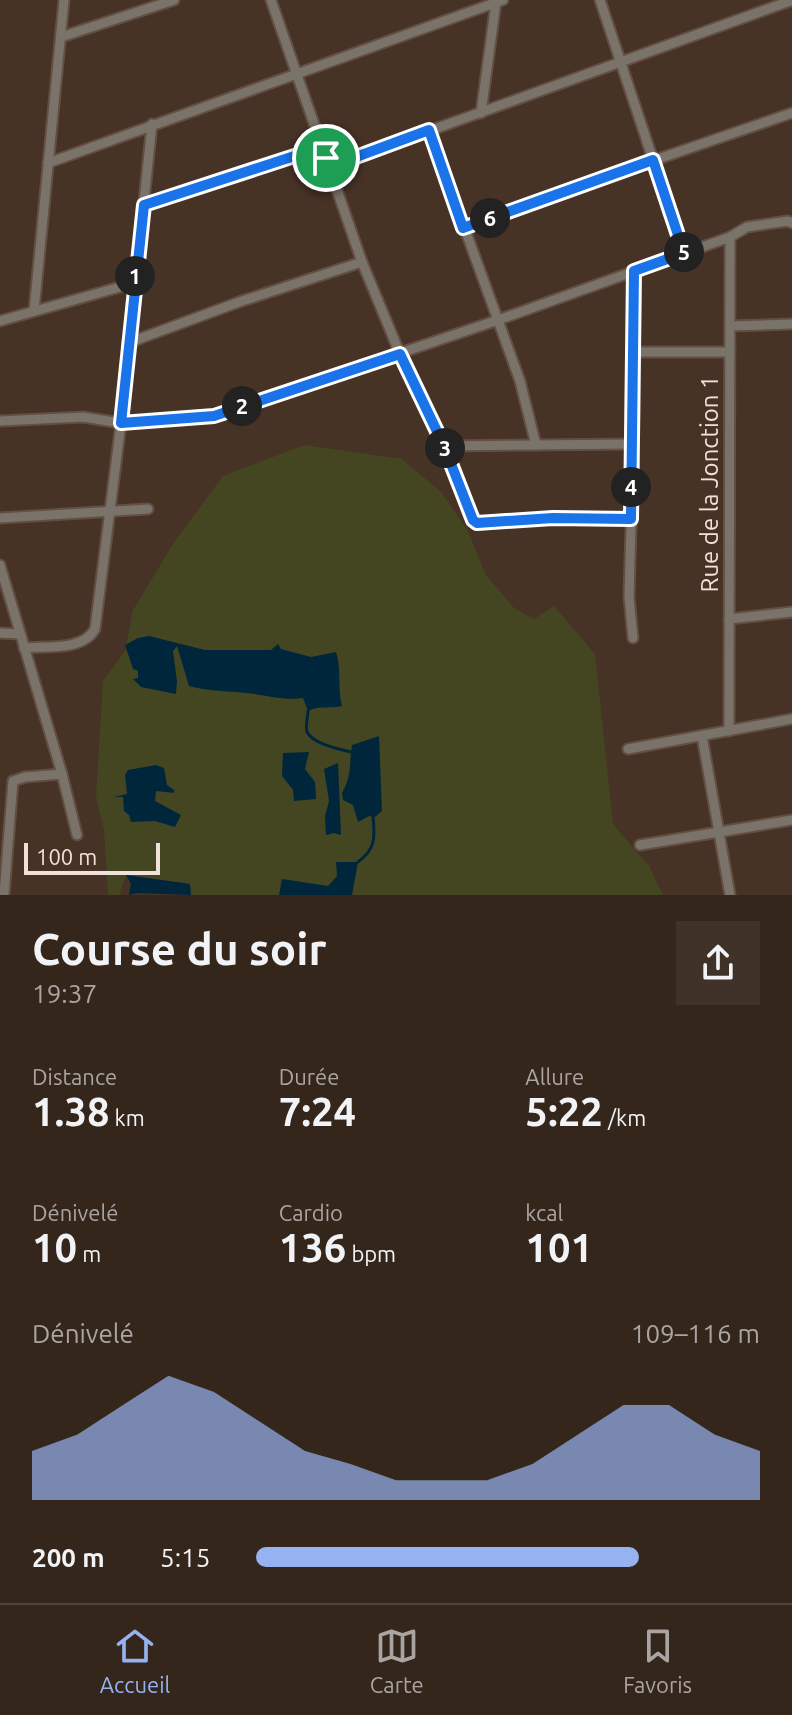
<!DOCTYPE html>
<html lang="fr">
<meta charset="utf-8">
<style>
:root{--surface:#35261c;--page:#403229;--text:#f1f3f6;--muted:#aaa5a3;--line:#4f433b;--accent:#95b2f1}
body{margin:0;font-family:Ubuntu,sans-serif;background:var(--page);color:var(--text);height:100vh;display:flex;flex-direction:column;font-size:30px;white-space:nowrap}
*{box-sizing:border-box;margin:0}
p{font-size:26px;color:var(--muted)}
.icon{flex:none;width:44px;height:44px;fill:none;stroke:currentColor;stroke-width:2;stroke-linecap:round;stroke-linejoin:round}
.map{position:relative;height:895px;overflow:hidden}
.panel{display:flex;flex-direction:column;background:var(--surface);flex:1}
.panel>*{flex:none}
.scale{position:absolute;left:24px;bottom:20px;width:136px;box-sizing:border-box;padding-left:8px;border:4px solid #f0e2db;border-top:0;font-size:22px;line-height:28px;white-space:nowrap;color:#f0e2db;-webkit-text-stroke:6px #473226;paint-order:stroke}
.pin{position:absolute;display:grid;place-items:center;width:68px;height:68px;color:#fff;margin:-34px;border:4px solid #fff;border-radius:50%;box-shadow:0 2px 8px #0007}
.km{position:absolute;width:40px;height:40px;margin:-20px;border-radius:50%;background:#222;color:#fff;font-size:22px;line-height:40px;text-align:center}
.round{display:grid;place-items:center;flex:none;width:84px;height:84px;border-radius:0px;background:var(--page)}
.overview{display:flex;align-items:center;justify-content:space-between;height:136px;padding:0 32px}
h1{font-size:44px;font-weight:700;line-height:60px}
.metrics{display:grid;grid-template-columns:repeat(3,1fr);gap:12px;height:136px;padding:8px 32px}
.metrics div{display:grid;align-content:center}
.metrics b{font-size:40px;font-weight:700}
.metrics small{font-size:22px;font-weight:400}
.metrics p{font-size:22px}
.chart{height:224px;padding:16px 32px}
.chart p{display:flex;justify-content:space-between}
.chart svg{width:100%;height:144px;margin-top:8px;fill:var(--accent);opacity:.7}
ul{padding:0 32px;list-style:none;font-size:26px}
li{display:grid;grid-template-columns:128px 96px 1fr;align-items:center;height:60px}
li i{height:20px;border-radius:10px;background:var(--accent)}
.dock{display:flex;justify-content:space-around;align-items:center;height:112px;border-top:2px solid var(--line);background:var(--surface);font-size:22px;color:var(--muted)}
.dock a{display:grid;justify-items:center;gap:4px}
.dock .current{color:var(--accent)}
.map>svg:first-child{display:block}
.green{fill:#444621}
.water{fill:#00263c}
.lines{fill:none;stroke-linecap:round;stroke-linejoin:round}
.stream{stroke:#00263c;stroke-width:3}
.minor-casing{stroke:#624e43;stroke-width:13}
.minor{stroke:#7a736a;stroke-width:9}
.route-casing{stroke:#fff;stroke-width:16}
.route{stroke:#1a73e8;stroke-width:10}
.labels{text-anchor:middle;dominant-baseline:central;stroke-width:7;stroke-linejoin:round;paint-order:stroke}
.street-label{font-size:24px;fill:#f0e2db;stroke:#473226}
</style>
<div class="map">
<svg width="792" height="895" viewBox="0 0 792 895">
<rect width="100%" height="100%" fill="#473226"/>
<!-- green -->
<polygon class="green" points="304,445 402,459 441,492 467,529 486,575 514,608 534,619 554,606 595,654 613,824 649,866 663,895 191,895 189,884 126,875 119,895 108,895 104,830 96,797 103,681 125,651 133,610 173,544 223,476"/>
<!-- water -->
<g class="water">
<path d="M149,636L205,650H271L278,644L281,649L311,657L336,652C342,671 337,688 342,706C330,709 320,705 308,711L303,698C283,701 266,695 246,693C227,691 208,691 189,686L177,646L173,651L177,681L176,694L141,687L133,679L138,678V671L133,669L125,645L138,638Z"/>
<path d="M379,736L382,811L375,817L369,816L358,822L353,805L343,800L342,793C352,775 349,765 352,745Z"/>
<polygon points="309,752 305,769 315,782 316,799 294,801 293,790 282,776 283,753"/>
<polygon points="338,763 341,835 334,833 326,835 325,816 329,801 324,769"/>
<polygon points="156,765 164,768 167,785 174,790 174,793 156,791 155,801 181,815 175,827 155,821 131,822 129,815 124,811 123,797 114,797 127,794 125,775 128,770"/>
<polygon points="336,862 358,862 352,895 279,895 282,879 328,886 337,876"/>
<polygon points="126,875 190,884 191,895 138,893 129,895 131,884"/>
</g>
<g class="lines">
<!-- stream -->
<g class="stream">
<path d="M308,711C308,717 305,726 307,732C313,744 339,749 351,752"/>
<path d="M358,862C376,849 375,837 373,816"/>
</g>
<!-- minor casing -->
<g class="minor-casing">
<g id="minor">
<polyline points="271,0 362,262 400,354 444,446 470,517 477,523 553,518 631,519"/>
<polyline points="600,0 684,253"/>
<polyline points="61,37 174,0"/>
<polyline points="481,113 496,2"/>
<polyline points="429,130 520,381 536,445"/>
<polyline points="48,163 503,0"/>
<polyline points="329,167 790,1"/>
<polyline points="144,205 322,147"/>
<polyline points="463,228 556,194 792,113"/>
<polyline points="34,311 64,0"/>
<polyline points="0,321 134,283"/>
<polyline points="730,326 792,324"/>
<polyline points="128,343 239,302 362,262"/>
<polyline points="633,352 730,352"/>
<polyline points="0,421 83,417 121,423 214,416 498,320 730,237 747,227 788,221 792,223"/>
<polyline points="444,446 632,444"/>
<polyline points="0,518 148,509"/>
<polyline points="0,565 62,774 77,835"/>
<polyline points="729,619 792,612"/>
<polyline points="0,633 20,634"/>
<polyline points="633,638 629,597 634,421 634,271"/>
<path d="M24,648C47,646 83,651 95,629L121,423L152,124"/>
<polyline points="729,731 730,237"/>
<polyline points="702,736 730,895"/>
<polyline points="628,749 792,719"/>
<polyline points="640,845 792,820"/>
<polyline points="4,895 13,781 25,777 62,774"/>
</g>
</g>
<!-- minor -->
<use href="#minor" class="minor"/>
</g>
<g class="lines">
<!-- route casing -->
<g class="route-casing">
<polygon id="route" points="429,130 463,228 653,160 684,253 634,271 631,519 553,518 477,523 473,520 444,446 400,354 214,416 121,423 144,205 322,147 329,167"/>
</g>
<!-- route -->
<use href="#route" class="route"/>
</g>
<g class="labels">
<!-- street labels -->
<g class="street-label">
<text transform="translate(709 484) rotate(-90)">Rue de la Jonction 1</text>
</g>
</g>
</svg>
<div class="scale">100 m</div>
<div class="pin" style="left:326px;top:158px;background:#1e9e55"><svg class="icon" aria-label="arrive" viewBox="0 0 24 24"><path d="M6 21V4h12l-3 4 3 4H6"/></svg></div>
<b class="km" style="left:135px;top:276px">1</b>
<b class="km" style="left:242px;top:406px">2</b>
<b class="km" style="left:445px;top:448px">3</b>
<b class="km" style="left:631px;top:487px">4</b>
<b class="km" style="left:684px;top:252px">5</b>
<b class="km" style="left:490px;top:218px">6</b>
</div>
<section class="panel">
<div class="overview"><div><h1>Course du soir</h1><p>19:37</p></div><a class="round"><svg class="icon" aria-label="share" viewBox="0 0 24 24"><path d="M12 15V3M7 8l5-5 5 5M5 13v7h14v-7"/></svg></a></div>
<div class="metrics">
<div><p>Distance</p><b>1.38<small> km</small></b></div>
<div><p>Durée</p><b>7:24</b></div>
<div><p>Allure</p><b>5:22<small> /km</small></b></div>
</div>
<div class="metrics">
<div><p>Dénivelé</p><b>10<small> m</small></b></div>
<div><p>Cardio</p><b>136<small> bpm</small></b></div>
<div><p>kcal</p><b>101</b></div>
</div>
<div class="chart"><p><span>Dénivelé</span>109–116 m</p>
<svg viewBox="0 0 160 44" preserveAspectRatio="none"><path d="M0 44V29L10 24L20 15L30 6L40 11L50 20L60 29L70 33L80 38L90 38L100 38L110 33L120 24L130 15L140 15L150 24L160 29V44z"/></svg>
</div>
<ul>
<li><b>200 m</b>5:15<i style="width:76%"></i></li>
</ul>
</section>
<nav class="dock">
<a class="current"><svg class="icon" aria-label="home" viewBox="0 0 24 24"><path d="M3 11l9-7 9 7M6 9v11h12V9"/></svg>Accueil</a>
<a><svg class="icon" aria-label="map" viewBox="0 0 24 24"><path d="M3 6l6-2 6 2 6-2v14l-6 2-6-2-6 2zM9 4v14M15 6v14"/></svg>Carte</a>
<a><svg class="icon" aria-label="saved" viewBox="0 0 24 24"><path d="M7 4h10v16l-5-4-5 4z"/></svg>Favoris</a>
</nav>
